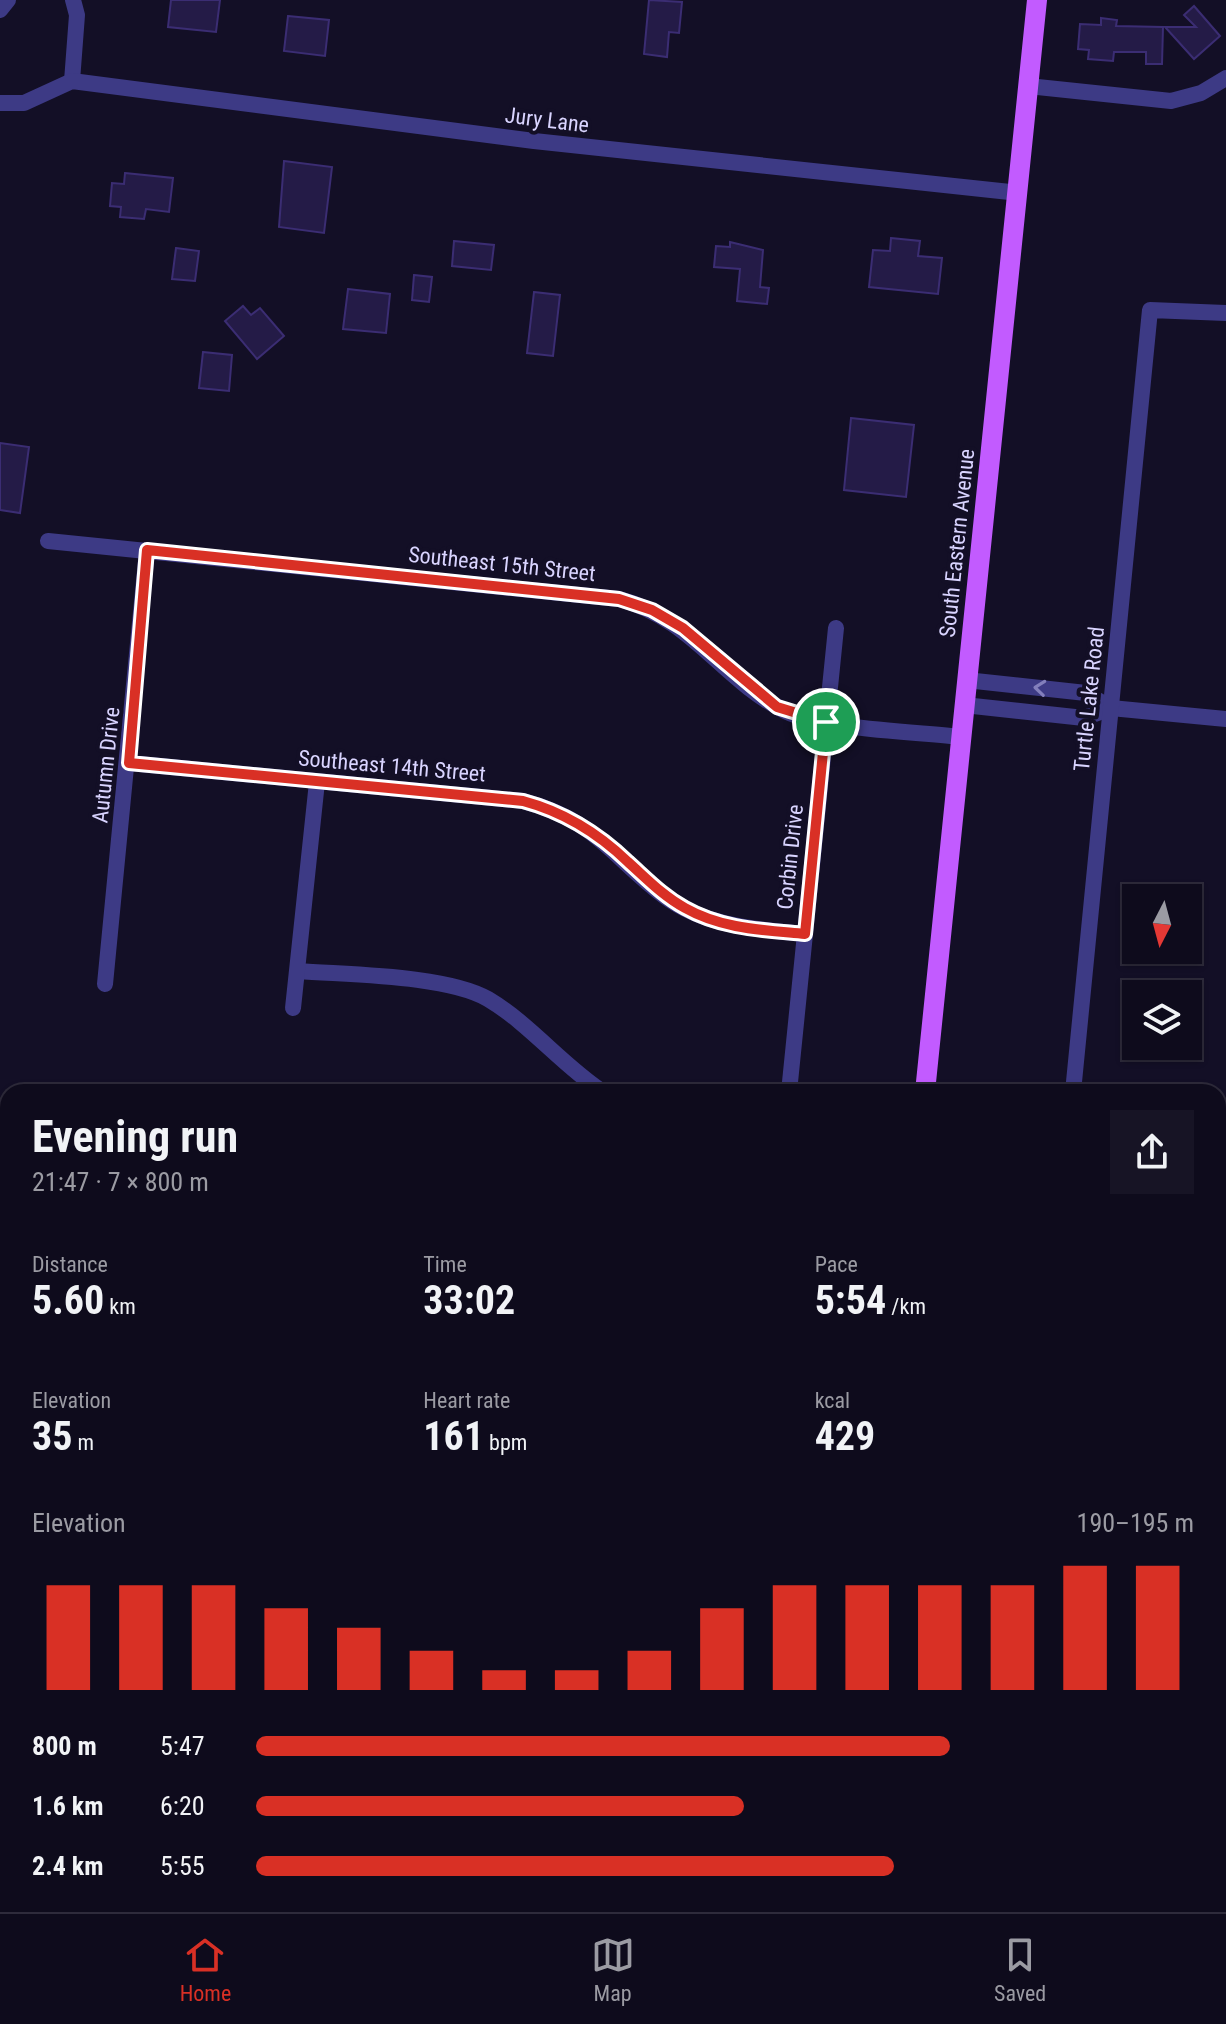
<!DOCTYPE html>
<meta charset="utf-8">
<style>
:root{--surface:#0e0b1c;--page:#171425;--text:#f1f3f6;--muted:#9b9ba3;--line:#2e2b3b;--accent:#d93025}
body{margin:0;font-family:"Roboto Condensed",sans-serif;background:var(--page);color:var(--text);height:100vh;display:flex;flex-direction:column;font-size:30px;white-space:nowrap}
*{box-sizing:border-box;margin:0}
p{font-size:26px;color:var(--muted)}
.icon{flex:none;width:44px;height:44px;fill:none;stroke:currentColor;stroke-width:2;stroke-linecap:round;stroke-linejoin:round}
.map{position:relative;flex:1;overflow:hidden}
.side{position:absolute;left:0px;top:1084px;width:1226px;height:828px;display:flex;flex-direction:column;background:var(--surface);border-radius:24px 24px 0 0;box-shadow:0 2px 6px #0004,0 0 0 2px var(--line)}
.side>*{flex:none}
.needle{width:52px;rotate:186deg}
.tools{position:absolute;left:1122px;top:884px;display:grid;gap:16px}
.tools a{display:grid;place-items:center;width:80px;height:80px;border-radius:0px;background:var(--surface);box-shadow:0 2px 6px #0004,0 0 0 2px var(--line);font-size:40px}
.pin{position:absolute;display:grid;place-items:center;width:68px;height:68px;color:#fff;margin:-34px;border:4px solid #fff;border-radius:50%;box-shadow:0 2px 8px #0007}
.round{display:grid;place-items:center;flex:none;width:84px;height:84px;border-radius:0px;background:var(--page)}
.head{display:flex;align-items:center;justify-content:space-between;height:136px;padding:0 32px}
h1{font-size:44px;font-weight:700;line-height:60px}
.figures{display:grid;grid-template-columns:repeat(3,1fr);gap:12px;height:136px;padding:8px 32px}
.figures div{display:grid;align-content:center}
.figures b{font-size:40px;font-weight:700}
.figures small{font-size:22px;font-weight:400}
.figures p{font-size:22px}
.chart{height:224px;padding:16px 32px}
.chart p{display:flex;justify-content:space-between}
.chart svg{width:100%;height:144px;margin-top:8px;stroke:var(--accent);stroke-width:6}
ul{padding:0 32px;list-style:none;font-size:26px}
li{display:grid;grid-template-columns:128px 96px 1fr;align-items:center;height:60px}
li i{height:20px;border-radius:10px;background:var(--accent)}
.tabs{display:flex;justify-content:space-around;align-items:center;height:112px;border-top:2px solid var(--line);background:var(--surface);font-size:22px;color:var(--muted)}
.tabs a{display:grid;justify-items:center;gap:4px}
.tabs .on{color:var(--accent)}
.map>svg:first-child{display:block}
.lines{fill:none;stroke-linecap:round;stroke-linejoin:round}
.stream{stroke:#0c2248;stroke-width:5}
.building{fill:#241b47;stroke:#3b2d73;stroke-width:2}
.minor{stroke:#3d3a85;stroke-width:16}
.major{stroke:#c25bff;stroke-width:20}
.oneway{stroke:#837fbc}
.route-casing{stroke:#fff;stroke-width:16}
.route{stroke:#d93025;stroke-width:10}
.labels{text-anchor:middle;dominant-baseline:central;stroke-width:8;stroke-linejoin:round;paint-order:stroke}
.street-label{font-size:22px;fill:#d9d4ff;stroke:#130f26}
</style>
<div class="map">
<svg width="1226" height="1912" viewBox="0 0 1226 1912">
<rect width="100%" height="100%" fill="#130f26"/>
<g class="lines">
<!-- stream -->
<g class="stream">
<polyline points="0,1109 8,1111"/>
<polyline points="1124,1904 1125,1912"/>
</g>
</g>
<!-- building -->
<g class="building">
<polygon points="171,0 220,0 216,32 168,27"/>
<polygon points="649,0 682,2 679,33 669,32 667,57 644,54"/>
<polygon points="1194,6 1220,36 1194,59 1165,27 1196,27 1184,15"/>
<polygon points="288,16 329,20 325,56 284,51"/>
<polygon points="1101,18 1117,20 1116,26 1163,27 1162,64 1146,64 1146,52 1114,52 1113,61 1088,59 1089,50 1078,49 1080,24 1101,25"/>
<polygon points="284,161 332,167 324,233 279,227"/>
<polygon points="125,173 173,178 169,212 146,209 144,219 120,217 121,207 110,206 112,183 124,184"/>
<polygon points="891,238 920,241 918,256 942,258 938,294 869,287 873,250 890,251"/>
<polygon points="454,241 494,245 491,270 452,266"/>
<polygon points="730,242 763,250 760,287 769,288 767,304 737,301 740,269 714,267 716,246 730,247"/>
<polygon points="176,248 199,251 195,281 172,279"/>
<polygon points="414,275 432,277 429,302 412,300"/>
<polygon points="348,289 390,294 386,333 343,329"/>
<polygon points="534,292 560,295 553,356 527,353"/>
<polygon points="243,306 251,315 260,308 284,336 257,359 225,321"/>
<polygon points="203,352 232,355 229,391 199,388"/>
<polygon points="851,418 914,425 906,497 844,490"/>
<polygon points="0,443 29,447 20,513 0,510"/>
</g>
<g class="lines">
<!-- minor -->
<g class="minor">
<polyline points="0,10 8,0"/>
<polyline points="72,81 77,15 73,0"/>
<polyline points="1028,86 1171,101 1201,93 1226,78"/>
<polyline points="0,103 24,103 72,81 534,141 1019,193"/>
<path d="M48,541L619,599C692,618 722,680 785,711C822,729 917,732 961,737"/>
<polyline points="966,680 1086,693 1111,708"/>
<polyline points="964,705 1084,718 1111,708 1226,719"/>
<path d="M129,763L523,801C597,821 609,854 664,896C706,927 755,929 805,934"/>
<path d="M299,971C349,975 446,975 488,999C530,1024 562,1065 603,1092"/>
<polyline points="105,984 147,550"/>
<polyline points="293,1008 317,782"/>
<polyline points="789,1092 836,628"/>
<polyline points="1073,1092 1150,310 1226,313"/>
<polyline points="1218,1148 1226,1146"/>
<polyline points="0,1241 8,1242"/>
<polyline points="1218,1436 1226,1437"/>
<polyline points="889,1904 973,1912"/>
<polyline points="59,1912 62,1904"/>
</g>
<!-- major -->
<g class="major">
<polyline points="925,1092 1037,0"/>
<polyline points="843,1912 844,1904"/>
</g>
</g>
<!-- one-way arrows -->
<defs><path id="oneway-chevron" d="M-2-3.5L2.5 0L-2 3.5" fill="none" stroke-width="1.6" stroke-linecap="round" stroke-linejoin="round" transform="scale(2)"/></defs>
<use class="oneway" href="#oneway-chevron" transform="translate(1040 688) rotate(-174)"/>
<g class="lines">
<!-- route casing -->
<g class="route-casing">
<path id="route" d="M147,550L619,599L652,610L683,628L777,707L826,722L805,934C763,930 722,929 685,908C663,896 647,879 628,862C597,832 564,812 523,801L129,763Z"/>
</g>
<!-- route -->
<use href="#route" class="route"/>
</g>
<g class="labels">
<!-- street labels -->
<g class="street-label">
<text transform="translate(547 120) rotate(7)">Jury Lane</text>
<text transform="translate(957 543) rotate(-84)">South Eastern Avenue</text>
<text transform="translate(502 564) rotate(6)">Southeast 15th Street</text>
<text transform="translate(1089 699) rotate(-84)">Turtle Lake Road</text>
<text transform="translate(106 765) rotate(-84)">Autumn Drive</text>
<text transform="translate(392 766) rotate(5)">Southeast 14th Street</text>
<text transform="translate(790 857) rotate(-84)">Corbin Drive</text>
</g>
</g>
</svg>
<div class="tools">
<a><svg class="needle" viewBox="-14 -14 28 28"><path d="M0-13l5 13h-10z" fill="#e53935"/><path d="M0 13l5-13h-10z" fill="#9b9ba3"/></svg></a>
<a><svg class="icon" aria-label="layers" viewBox="0 0 24 24"><path d="M12 4l9 5-9 5-9-5zM3 14l9 5 9-5"/></svg></a>
</div>
<div class="pin" style="left:826px;top:722px;background:#1e9e55"><svg class="icon" aria-label="arrive" viewBox="0 0 24 24"><path d="M6 21V4h12l-3 4 3 4H6"/></svg></div>
<section class="side">
<div class="head"><div><h1>Evening run</h1><p>21:47 · 7 × 800 m</p></div><a class="round"><svg class="icon" aria-label="share" viewBox="0 0 24 24"><path d="M12 15V3M7 8l5-5 5 5M5 13v7h14v-7"/></svg></a></div>
<div class="figures">
<div><p>Distance</p><b>5.60<small> km</small></b></div>
<div><p>Time</p><b>33:02</b></div>
<div><p>Pace</p><b>5:54<small> /km</small></b></div>
</div>
<div class="figures">
<div><p>Elevation</p><b>35<small> m</small></b></div>
<div><p>Heart rate</p><b>161<small> bpm</small></b></div>
<div><p>kcal</p><b>429</b></div>
</div>
<div class="chart"><p><span>Elevation</span>190–195 m</p>
<svg viewBox="0 0 160 44" preserveAspectRatio="none"><path d="M5 44V12M15 44V12M25 44V12M35 44V19M45 44V25M55 44V32M65 44V38M75 44V38M85 44V32M95 44V19M105 44V12M115 44V12M125 44V12M135 44V12M145 44V6M155 44V6"/></svg>
</div>
<ul>
<li><b>800 m</b>5:47<i style="width:74%"></i></li>
<li><b>1.6 km</b>6:20<i style="width:52%"></i></li>
<li><b>2.4 km</b>5:55<i style="width:68%"></i></li>
</ul>
</section>
</div>
<nav class="tabs">
<a class="on"><svg class="icon" aria-label="home" viewBox="0 0 24 24"><path d="M3 11l9-7 9 7M6 9v11h12V9"/></svg>Home</a>
<a><svg class="icon" aria-label="map" viewBox="0 0 24 24"><path d="M3 6l6-2 6 2 6-2v14l-6 2-6-2-6 2zM9 4v14M15 6v14"/></svg>Map</a>
<a><svg class="icon" aria-label="saved" viewBox="0 0 24 24"><path d="M7 4h10v16l-5-4-5 4z"/></svg>Saved</a>
</nav>
